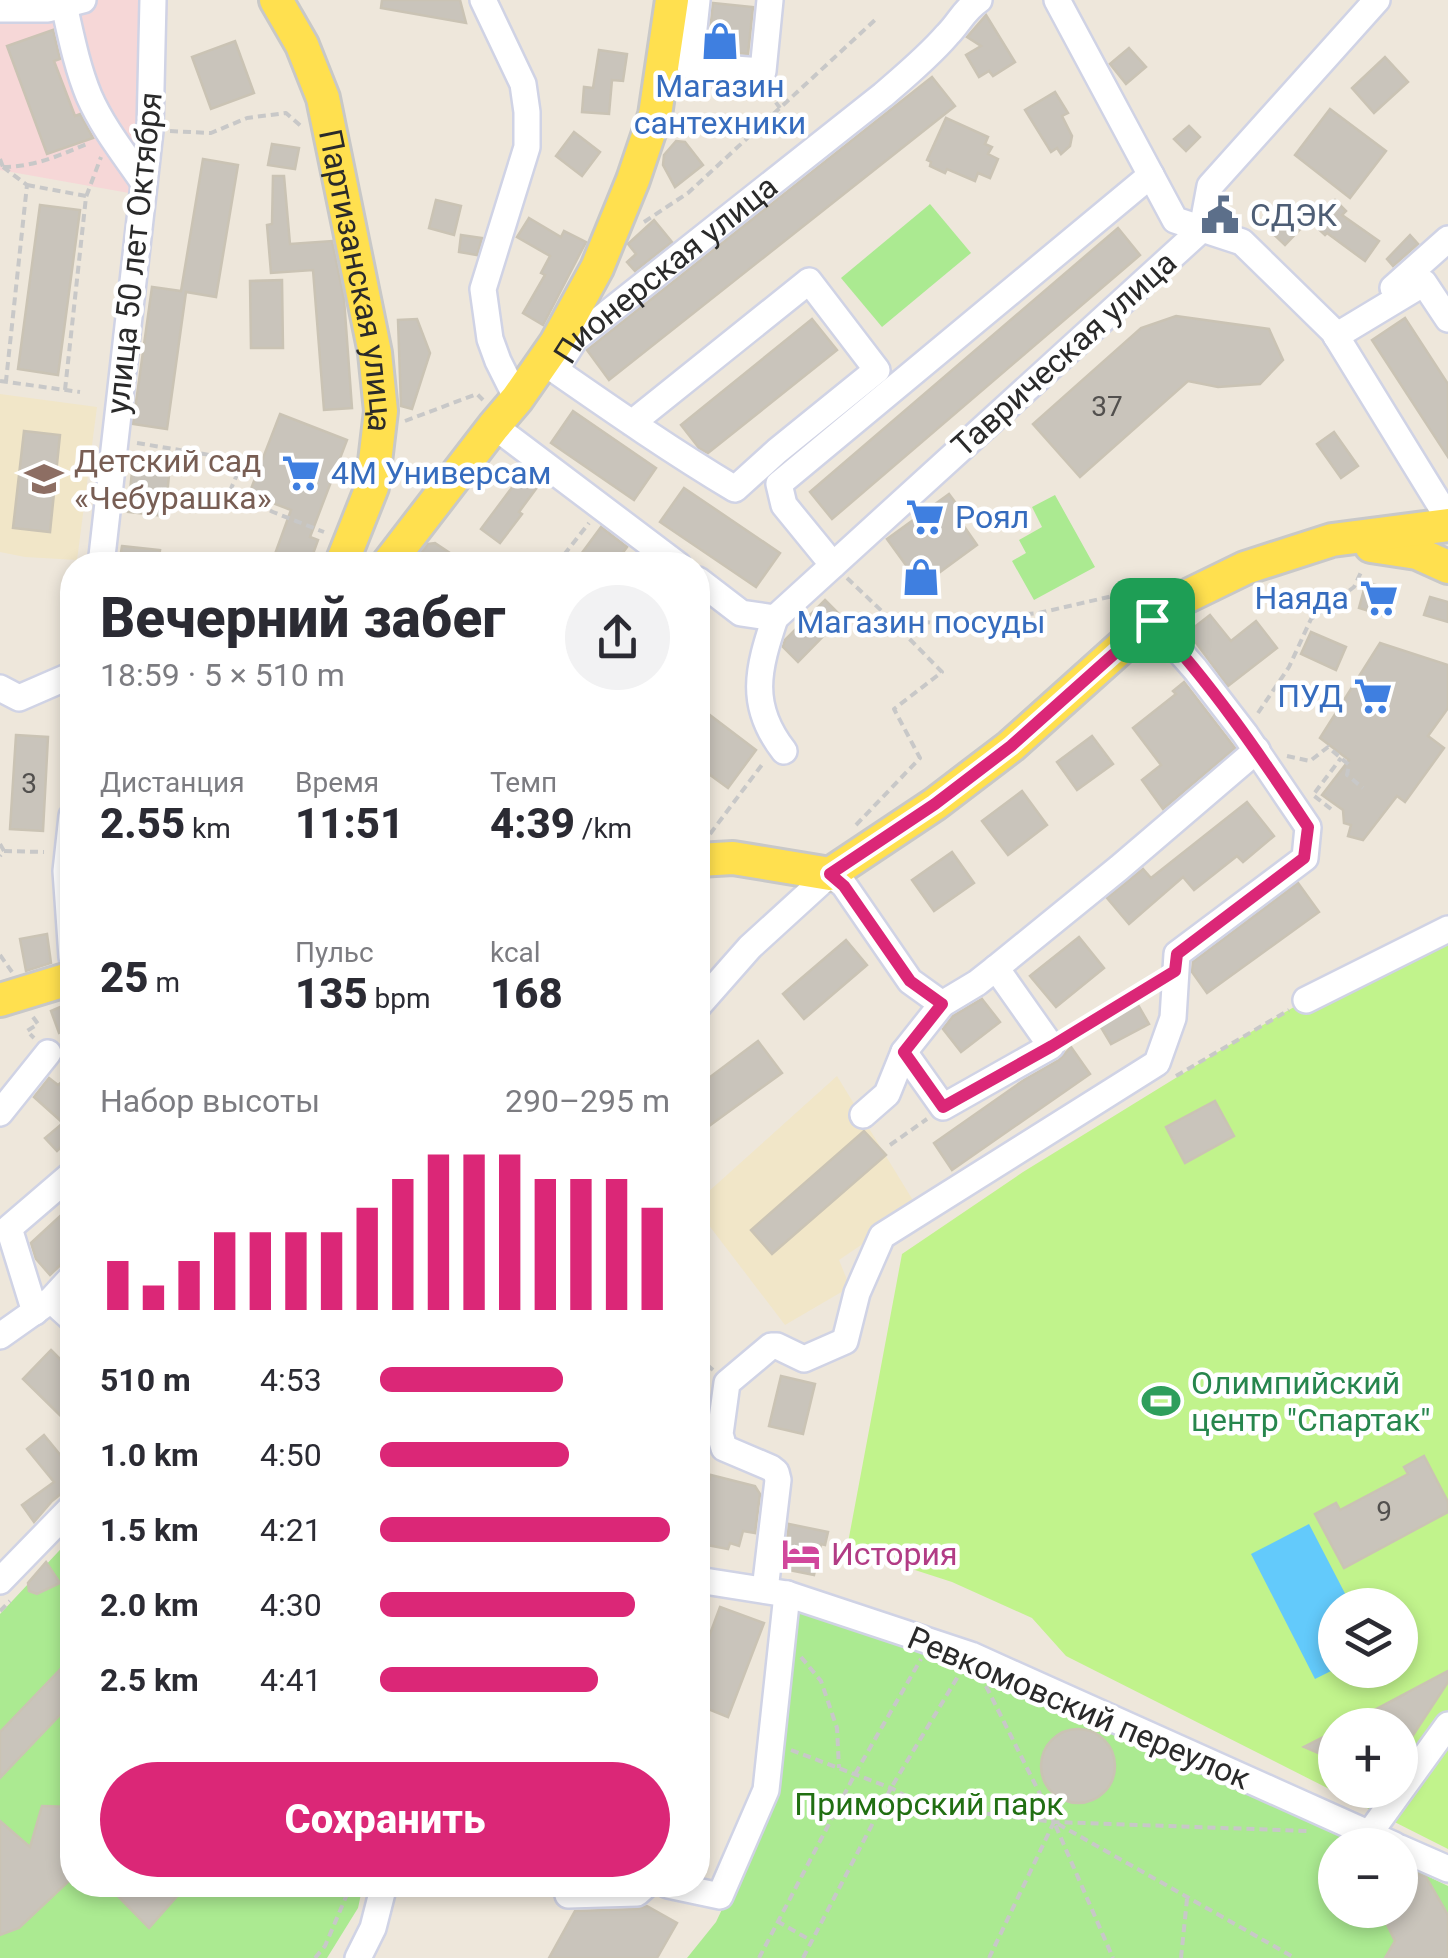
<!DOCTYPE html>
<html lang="ru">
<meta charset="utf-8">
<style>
:root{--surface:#fff;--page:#f2f2f3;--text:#2b2b33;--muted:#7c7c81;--accent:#db2777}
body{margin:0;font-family:Roboto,sans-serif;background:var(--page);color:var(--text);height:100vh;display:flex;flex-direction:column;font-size:38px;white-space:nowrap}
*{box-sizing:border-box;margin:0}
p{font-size:32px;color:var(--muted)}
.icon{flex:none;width:55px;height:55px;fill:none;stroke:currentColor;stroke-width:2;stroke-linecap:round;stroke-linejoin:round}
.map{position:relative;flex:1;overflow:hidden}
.sheet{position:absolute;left:60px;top:552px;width:650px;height:1345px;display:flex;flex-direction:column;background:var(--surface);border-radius:40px;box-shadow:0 5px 15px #0003}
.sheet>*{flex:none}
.fabs{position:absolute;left:1318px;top:1588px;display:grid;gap:20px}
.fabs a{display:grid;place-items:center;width:100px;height:100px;border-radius:50%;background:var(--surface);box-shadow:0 5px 15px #0003;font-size:50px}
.pin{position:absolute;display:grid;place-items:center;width:85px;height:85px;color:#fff;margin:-42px;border-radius:20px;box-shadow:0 5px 15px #0006}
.round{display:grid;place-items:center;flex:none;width:105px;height:105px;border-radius:52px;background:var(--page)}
.summary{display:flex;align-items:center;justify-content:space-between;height:170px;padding:0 40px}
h1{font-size:55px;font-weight:800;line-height:75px}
.figures{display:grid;grid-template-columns:repeat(3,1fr);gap:15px;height:170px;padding:10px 40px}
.figures div{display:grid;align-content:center}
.figures b{font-size:42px;font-weight:800}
.figures small{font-size:28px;font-weight:400}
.figures p{font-size:28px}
.chart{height:280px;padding:20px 40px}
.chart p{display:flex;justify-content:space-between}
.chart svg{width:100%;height:180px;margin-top:10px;stroke:var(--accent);stroke-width:6}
.cta{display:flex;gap:20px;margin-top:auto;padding:20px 40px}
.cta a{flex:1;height:115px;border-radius:60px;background:var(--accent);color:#fff;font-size:40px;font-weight:800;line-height:115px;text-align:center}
ul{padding:0 40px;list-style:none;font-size:32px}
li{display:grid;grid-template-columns:160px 120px 1fr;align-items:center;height:75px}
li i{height:25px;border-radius:12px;background:var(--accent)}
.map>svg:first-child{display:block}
.education{fill:#f1e6c8}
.medical{fill:#f6d7d7}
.green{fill:#abea91}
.pitch{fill:#c1f38c;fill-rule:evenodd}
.water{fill:#63cafb}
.building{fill:#c9c4bb;stroke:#cac3b4;stroke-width:2.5}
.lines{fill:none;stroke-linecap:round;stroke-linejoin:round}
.minor-casing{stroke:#d0d3e5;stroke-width:30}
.major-casing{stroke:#c8c8c8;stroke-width:38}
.path{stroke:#c8c8c8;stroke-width:4;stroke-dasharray:8 5;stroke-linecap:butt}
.minor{stroke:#fff;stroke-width:25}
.major{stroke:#ffe04f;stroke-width:32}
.route-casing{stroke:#fff;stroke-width:20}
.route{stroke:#db2777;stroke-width:12}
.labels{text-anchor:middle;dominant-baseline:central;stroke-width:9;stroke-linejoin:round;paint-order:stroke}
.number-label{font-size:28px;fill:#52504e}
.shop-label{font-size:32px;fill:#366cbe;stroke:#fff}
.service-label{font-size:32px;fill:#4e5e75;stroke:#fff;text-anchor:start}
.street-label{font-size:32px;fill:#2a2a2a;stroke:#fff}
.education-label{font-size:32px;fill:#785e54;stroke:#fff;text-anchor:start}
.leisure-label{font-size:32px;fill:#27864d;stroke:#fff;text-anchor:start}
.hotel-label{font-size:32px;fill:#b23c85;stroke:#fff;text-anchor:start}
.park-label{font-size:32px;fill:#216f12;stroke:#fff}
</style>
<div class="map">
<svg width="1448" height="1958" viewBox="0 0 1448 1958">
<rect width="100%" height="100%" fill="#eee7db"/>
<!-- education -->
<g class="education">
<polygon points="0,394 97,407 77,560 25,557 0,552"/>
<polygon points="837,1076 917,1207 839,1260 850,1287 785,1325 698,1211 698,1201"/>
</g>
<!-- medical -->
<polygon class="medical" points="0,0 167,0 168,5 157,198 0,170"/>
<!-- green -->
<g class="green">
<polygon points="930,204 971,253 882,327 841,278"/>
<polygon points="1055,495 1095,567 1034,600 1012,561 1026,553 1019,540 1042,527 1032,507"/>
<polygon points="72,1537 72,1885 363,1885 358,1908 327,1958 0,1958 0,1614"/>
<polygon points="797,1606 971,1655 1363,1845 1335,1845 1335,1910 1400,1910 1400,1863 1448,1886 1448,1958 687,1958 716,1922 777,1793"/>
</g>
<!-- pitch -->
<path class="pitch" d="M1448,929V1849L1066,1656L1032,1618L952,1582L847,1548L902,1254L1023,1172L1239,1039L1306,1000ZM1335,1605H1400V1670H1335ZM1335,1725H1400V1790H1335Z"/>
<!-- water -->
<polygon class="water" points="1309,1524 1351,1605 1335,1605 1335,1669 1315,1679 1251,1554"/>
<!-- building -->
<g class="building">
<polygon points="382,0 460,0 466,23 381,8"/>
<polygon points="713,3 753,7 748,54 708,51"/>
<polygon points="986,15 1015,62 993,76 989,71 979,77 966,55 981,46 967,37"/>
<polygon points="53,30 60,59 54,61 75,116 80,114 93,138 47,154 7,46"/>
<polygon points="235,41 254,93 211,109 192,57"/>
<polygon points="1129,48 1146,67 1126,84 1110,64"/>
<polygon points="599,50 627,54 623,81 612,80 609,114 582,112 584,87 593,88"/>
<polygon points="1385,57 1408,82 1374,113 1352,88"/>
<polygon points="932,77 955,106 609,380 587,350"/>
<polygon points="1055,92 1068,113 1062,116 1072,136 1070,146 1061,154 1057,148 1051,152 1025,110"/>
<polygon points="1330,109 1386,151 1350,198 1295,155"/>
<polygon points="946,118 988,137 985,144 992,147 988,154 998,159 990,178 978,173 975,181 947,169 945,173 930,166 931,162 927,160"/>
<polygon points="1189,126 1200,137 1186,151 1174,139"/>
<polygon points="574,132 600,152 582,176 556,156"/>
<polygon points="676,141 685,142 703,165 675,187 663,165 664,155"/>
<polygon points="272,144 299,148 295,169 268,165"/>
<polygon points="203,159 238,165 216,297 186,292 167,429 133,424 152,287 181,291"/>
<polygon points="273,176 284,176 290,244 332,241 344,299 352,408 324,410 313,270 271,273 267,225 272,224"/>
<polygon points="436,200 461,206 454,235 429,228"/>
<polygon points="1335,200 1346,211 1342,215 1379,241 1365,261 1327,233 1325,235 1313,224"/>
<polygon points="40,205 80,210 58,375 18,369"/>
<polygon points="1292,205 1308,221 1285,245 1268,229"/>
<polygon points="529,218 561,237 564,231 586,242 543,325 523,313 545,275 541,273 550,256 517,237"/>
<polygon points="654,220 672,242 635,271 627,262 636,254 628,244"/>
<polygon points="1118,228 1140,255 832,519 810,492"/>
<polygon points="461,235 482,238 477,255 459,252"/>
<polygon points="1410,235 1418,244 1393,266 1387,259"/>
<polygon points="282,280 283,348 251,348 250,281"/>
<polygon points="1176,316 1269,329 1283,360 1260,384 1218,387 1188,381 1080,477 1033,424 1141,328"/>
<polygon points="1405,318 1448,384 1448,457 1372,340"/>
<polygon points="417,319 430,353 412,409 401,406 398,320"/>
<polygon points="812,319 837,350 708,453 699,448 681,425"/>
<polygon points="573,411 656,468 634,500 551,443"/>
<polygon points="280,414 347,440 310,537 318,540 309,565 271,565 291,510 249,494"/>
<polygon points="24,431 60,435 50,532 13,528"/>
<polygon points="1334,432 1358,466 1341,478 1317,444"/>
<polygon points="133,461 170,465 165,516 128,512"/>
<polygon points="525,470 541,482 519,512 522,514 500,543 481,529"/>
<polygon points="684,488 780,553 756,587 660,522"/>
<polygon points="949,494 967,518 961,522 977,545 921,586 887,539"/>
<polygon points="601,527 627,547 614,565 573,565"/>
<polygon points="435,543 468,565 412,565 428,544"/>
<polygon points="122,546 160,550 158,565 119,565"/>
<polygon points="1366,582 1396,591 1388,617 1359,608"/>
<polygon points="1430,597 1448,602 1448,622 1424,615"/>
<polygon points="825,600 842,617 798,662 783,647 785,640"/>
<polygon points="1210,615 1231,641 1256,621 1277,648 1228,686 1188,632"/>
<polygon points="1311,632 1346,647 1336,670 1301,654"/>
<polygon points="1380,643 1448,665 1448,708 1428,736 1444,748 1405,802 1397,796 1363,840 1348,836 1351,825 1344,823 1343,810 1322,795 1349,760 1320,738"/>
<polygon points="1184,682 1235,748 1163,809 1142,780 1161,765 1133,728 1176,694 1173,691"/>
<polygon points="698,706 756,750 728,788 698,766"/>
<polygon points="16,735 48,737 43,831 10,829"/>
<polygon points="1092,736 1113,764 1077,790 1057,762"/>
<polygon points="1022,791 1047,825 1008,855 982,821"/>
<polygon points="1247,802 1274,836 1243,862 1237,856 1194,890 1183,877 1129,924 1107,898 1143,869 1151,878"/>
<polygon points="952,852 974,883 934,911 912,880"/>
<polygon points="1298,883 1319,912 1207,993 1192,972 1193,962"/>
<polygon points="47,934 51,963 26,971 20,939"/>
<polygon points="1079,937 1104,968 1056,1007 1030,976"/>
<polygon points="846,940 867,965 804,1019 783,994"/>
<polygon points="982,999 1000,1022 961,1052 943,1029 953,1016"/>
<polygon points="72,1002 72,1028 59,1033 51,1011"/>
<polygon points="1137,1003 1149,1024 1111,1044 1099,1024"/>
<polygon points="758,1041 782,1073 698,1134 698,1086"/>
<polygon points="1071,1047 1090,1074 952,1170 934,1143 1024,1080 1059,1060"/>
<polygon points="72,1074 72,1137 57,1151 45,1138 63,1123 34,1097 49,1078 58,1085"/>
<polygon points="1215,1101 1234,1136 1185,1163 1166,1127"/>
<polygon points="864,1131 886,1155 772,1254 751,1230"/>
<polygon points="72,1205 72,1254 50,1275 36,1259 31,1243"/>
<polygon points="51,1350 72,1371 72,1427 23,1379"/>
<polygon points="781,1376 815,1384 803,1434 769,1426"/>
<polygon points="44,1435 66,1462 72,1457 72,1485 52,1501 34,1522 22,1505 54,1482 27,1449"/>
<polygon points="1424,1456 1448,1502 1448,1512 1344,1568 1315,1514 1336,1503 1340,1510 1408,1474 1404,1467"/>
<polygon points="711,1475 755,1486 760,1494 755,1533 743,1531 739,1546 730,1543 728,1549 707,1545 708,1539 699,1537 702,1521 698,1520 698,1489 702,1480 709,1481"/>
<polygon points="789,1524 828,1532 825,1545 821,1544 814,1575 784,1569"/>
<polygon points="46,1562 60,1583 37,1594 29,1591 28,1583"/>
<polygon points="720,1607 764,1623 728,1717 698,1705 698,1666"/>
<polygon points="72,1657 72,1726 60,1715 0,1778 0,1732"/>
<polygon points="1448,1671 1448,1682 1400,1755 1400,1725 1346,1725"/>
<circle cx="1078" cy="1766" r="37"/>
<polygon points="1335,1731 1335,1760 1304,1747"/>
<polygon points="42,1806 72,1807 72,1878 19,1928 0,1935 0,1821 30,1847"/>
<polygon points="1405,1868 1426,1877 1448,1915 1448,1958 1385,1958 1395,1941 1380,1910 1400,1910 1400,1871"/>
<polygon points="107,1885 187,1885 149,1928"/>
<polygon points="647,1906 677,1923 657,1958 549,1958 575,1911 637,1909"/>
</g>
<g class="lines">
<!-- minor casing -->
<g class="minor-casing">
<g id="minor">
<polyline points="483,0 523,84 527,112 527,147 483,289 490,339 498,361 517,399"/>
<polyline points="697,0 690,66 763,71 770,0"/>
<polyline points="1057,0 1175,220 1242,242 1333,331 1448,518"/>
<path d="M64,5C71,36 77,67 89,96C103,128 125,155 144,183"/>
<polyline points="0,9 48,9 83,0"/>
<polyline points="1393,288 1448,239"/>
<polyline points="1336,336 1424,283 1448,319"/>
<path id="s1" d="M561,361L575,339L883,95C905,76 928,57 947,35C960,22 963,11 979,0"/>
<path d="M555,370C614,411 673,452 735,489L777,451L877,370L809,281L632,423"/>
<polyline points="494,426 678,565"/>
<polyline points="101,565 150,131 153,0"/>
<polyline points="833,565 784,505 779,484 1151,175"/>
<polyline points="698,580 741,613 775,618 1202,229 1210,186 1377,0"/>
<path d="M775,618C758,669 748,705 784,751"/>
<polyline points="0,688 19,698 72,675"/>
<polyline points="72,816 66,871 72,957"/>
<polyline points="1306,1000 1448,929"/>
<polyline points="698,1006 750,947 830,874 844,885 910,981 942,1004 977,983 996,968 1119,868 1257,750"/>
<polyline points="904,1052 943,1107 1051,1046 996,968"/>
<polyline points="0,1113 48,1053"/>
<polyline points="863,1115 887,1094 904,1052 942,1004"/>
<polyline points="51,1300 72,1319"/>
<polyline points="35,1312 9,1228 72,1174"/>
<polyline points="0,1336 51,1300 72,1277"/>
<polyline points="698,1580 787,1594 971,1655 1394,1845"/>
<polyline points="0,1581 72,1507"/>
<polyline points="765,1590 778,1480 776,1472 771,1468 724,1448 720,1434 727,1383 771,1346 777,1346 804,1359 845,1341 857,1293 882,1236 1157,1063 1173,1018 1177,954 1305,858 1308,827 1245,734 1195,669 1151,619"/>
<polyline points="1369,1834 1448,1725"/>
<polyline points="1400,1848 1448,1869"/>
<polyline points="668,1885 720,1896 766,1790 787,1594"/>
<polyline points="568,1895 637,1893 646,1885"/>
<polyline points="358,1958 373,1928 384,1885"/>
</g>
</g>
<!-- major casing -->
<g class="major-casing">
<g id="major">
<path id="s2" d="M276,0L302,45L323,98L375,353L381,411L372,487L341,565"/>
<polyline points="1371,546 1417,553 1448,567"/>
<polyline points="387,565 494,426 517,399 556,343 597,268 633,180 655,115 672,0"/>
<polyline points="698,860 733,858 830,874 935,804 1011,746 1167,606 1245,568 1332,540 1448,525"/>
<polyline points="0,1000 72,978"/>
</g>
</g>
<!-- path -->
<g class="path">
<polyline points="768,92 780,108"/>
<polyline points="170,131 211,133 247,118 286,113 302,127"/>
<polyline points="0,159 3,167 0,169"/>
<polyline points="3,167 27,185 6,381"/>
<path d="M3,167C34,167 61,155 89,143"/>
<polyline points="27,185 86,196"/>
<polyline points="644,222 688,193 875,20"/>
<polyline points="0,381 80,392"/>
<polyline points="65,390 86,197 101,157"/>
<polyline points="405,421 477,394 483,400"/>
<polyline points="137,443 222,457 242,463 230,491 273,512 324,532"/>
<polyline points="556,565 589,523"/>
<polyline points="847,578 888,617 934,623 1039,613 1117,595 1134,600"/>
<polyline points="1258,713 1289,667 1311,619 1354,587 1362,570"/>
<polyline points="1287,756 1310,761 1328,747 1349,765 1347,775 1363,788"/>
<polyline points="1331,809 1313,795 1341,758"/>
<polyline points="856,825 920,758 894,709 942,672 888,617"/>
<polyline points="710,834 764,762"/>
<polyline points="0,844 4,851 0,856"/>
<polyline points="4,851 44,852"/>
<polyline points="0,955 12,972"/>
<polyline points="33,1017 38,1024 27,1031 34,1038"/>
<polyline points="1068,1036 1153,984"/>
<polyline points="1176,1076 1289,1010"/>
<polyline points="890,1145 927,1119"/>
<polyline points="698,1357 713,1370"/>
<polyline points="0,1611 10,1601"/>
<polyline points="801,1657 821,1681 837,1728 839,1768"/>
<polyline points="986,1686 1054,1822 1113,1958"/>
<polyline points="791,1750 891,1788 925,1806 1054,1822 1309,1831"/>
<polyline points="1058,1824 1295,1958"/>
<polyline points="777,1921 812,1941"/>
<polyline points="315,1958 325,1946 351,1885"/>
<polyline points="759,1958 855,1774 921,1659"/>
<polyline points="803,1958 891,1788 960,1673"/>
<polyline points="989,1958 1054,1822"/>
<polyline points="1181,1958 1187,1899"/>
</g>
<!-- minor -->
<use href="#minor" class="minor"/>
<!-- major -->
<use href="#major" class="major"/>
</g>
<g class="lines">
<!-- route casing -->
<g class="route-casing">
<path id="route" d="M1152,620C1211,683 1260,755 1308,827L1304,858L1177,954L1175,971L1052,1046L943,1107L904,1052L942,1004L910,981L844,886L830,874L935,804L1011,746Z"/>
</g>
<!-- route -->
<use href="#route" class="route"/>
</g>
<!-- icons -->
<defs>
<g id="shop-bare" transform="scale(3)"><path d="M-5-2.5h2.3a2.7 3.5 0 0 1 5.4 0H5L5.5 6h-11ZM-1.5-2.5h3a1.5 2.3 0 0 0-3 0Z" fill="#3f7fe0" stroke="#fff" stroke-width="2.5" paint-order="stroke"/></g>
<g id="civic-bare" transform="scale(3)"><path d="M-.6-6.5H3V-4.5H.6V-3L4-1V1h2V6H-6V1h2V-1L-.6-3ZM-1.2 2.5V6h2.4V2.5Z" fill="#5c6f8a" stroke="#fff" stroke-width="2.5" paint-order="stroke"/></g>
<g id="supermarket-bare" transform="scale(3)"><path d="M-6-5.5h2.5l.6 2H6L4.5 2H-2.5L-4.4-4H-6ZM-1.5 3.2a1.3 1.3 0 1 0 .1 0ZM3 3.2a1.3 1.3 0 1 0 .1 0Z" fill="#3f7fe0" stroke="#fff" stroke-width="2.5" paint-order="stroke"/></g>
<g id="school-bare" transform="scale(3)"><path d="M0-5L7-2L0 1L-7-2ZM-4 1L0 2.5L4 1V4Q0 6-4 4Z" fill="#8d6e63" stroke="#fff" stroke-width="2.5" paint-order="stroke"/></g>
<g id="stadium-bare" transform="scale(3)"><path d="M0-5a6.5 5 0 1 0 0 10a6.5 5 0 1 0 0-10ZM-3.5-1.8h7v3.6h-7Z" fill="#2e9e5b" stroke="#fff" stroke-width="2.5" paint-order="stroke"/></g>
<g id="hotel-bare" transform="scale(3)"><path d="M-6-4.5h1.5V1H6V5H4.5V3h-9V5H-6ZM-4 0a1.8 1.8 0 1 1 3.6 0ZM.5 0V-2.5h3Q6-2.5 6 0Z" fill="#d1479c" stroke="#fff" stroke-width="2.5" paint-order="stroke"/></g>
</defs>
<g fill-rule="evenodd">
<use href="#shop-bare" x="720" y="41"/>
<use href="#civic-bare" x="1220" y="215"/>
<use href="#supermarket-bare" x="301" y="473"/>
<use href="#school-bare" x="44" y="479"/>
<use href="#supermarket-bare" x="925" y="517"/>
<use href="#shop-bare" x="921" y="577"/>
<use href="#supermarket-bare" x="1379" y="598"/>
<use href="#supermarket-bare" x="1373" y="696"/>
<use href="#stadium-bare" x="1161" y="1401"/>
<use href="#hotel-bare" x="801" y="1554"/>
</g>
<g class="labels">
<!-- number labels -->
<g class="number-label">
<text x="1107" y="406">37</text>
<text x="29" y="783">3</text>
<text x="1384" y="1511">9</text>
</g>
<!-- shop labels -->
<g class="shop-label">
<text x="720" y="86">Магазин<tspan x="720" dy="37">сантехники</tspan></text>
<text x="331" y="473" text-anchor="start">4М Универсам</text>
<text x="955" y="517" text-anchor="start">Роял</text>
<text x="1349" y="598" text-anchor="end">Наяда</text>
<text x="921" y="622">Магазин посуды</text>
<text x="1343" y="696" text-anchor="end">ПУД</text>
</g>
<!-- service labels -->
<g class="service-label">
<text x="1250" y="215">СДЭК</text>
</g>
<!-- street labels -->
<g class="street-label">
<text transform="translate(134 253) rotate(-84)">улица 50 лет Октября</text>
<text stroke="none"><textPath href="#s1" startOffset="140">Пионерская улица</textPath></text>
<text stroke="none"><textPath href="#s2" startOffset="295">Партизанская улица</textPath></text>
<text transform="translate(1064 354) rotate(-42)">Таврическая улица</text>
<text transform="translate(1079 1708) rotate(23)">Ревкомовский переулок</text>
</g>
<!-- education labels -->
<g class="education-label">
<text x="74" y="461">Детский сад<tspan x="74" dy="37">«Чебурашка»</tspan></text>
</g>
<!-- leisure labels -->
<g class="leisure-label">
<text x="1191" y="1383">Олимпийский<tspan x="1191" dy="37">центр "Спартак"</tspan></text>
</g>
<!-- hotel labels -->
<g class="hotel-label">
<text x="831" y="1554">История</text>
</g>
<!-- park labels -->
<g class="park-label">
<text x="929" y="1804">Приморский парк</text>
</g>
</g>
</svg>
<div class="fabs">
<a><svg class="icon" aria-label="layers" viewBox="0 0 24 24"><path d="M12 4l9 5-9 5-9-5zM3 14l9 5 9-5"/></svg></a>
<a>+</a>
<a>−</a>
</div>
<div class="pin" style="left:1152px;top:620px;background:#1e9e55"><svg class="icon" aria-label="arrive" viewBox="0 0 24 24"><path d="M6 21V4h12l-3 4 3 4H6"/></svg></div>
<section class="sheet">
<div class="summary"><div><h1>Вечерний забег</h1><p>18:59 · 5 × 510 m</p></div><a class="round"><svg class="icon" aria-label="share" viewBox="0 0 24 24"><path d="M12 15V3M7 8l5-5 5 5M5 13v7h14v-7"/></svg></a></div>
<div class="figures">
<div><p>Дистанция</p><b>2.55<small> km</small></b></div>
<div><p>Время</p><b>11:51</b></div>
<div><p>Темп</p><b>4:39<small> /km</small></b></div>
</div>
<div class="figures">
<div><b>25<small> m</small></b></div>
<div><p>Пульс</p><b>135<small> bpm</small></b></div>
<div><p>kcal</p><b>168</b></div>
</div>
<div class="chart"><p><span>Набор высоты</span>290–295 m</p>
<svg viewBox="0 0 160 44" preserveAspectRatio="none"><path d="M5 44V32M15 44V38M25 44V32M35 44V25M45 44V25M55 44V25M65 44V25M75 44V19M85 44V12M95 44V6M105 44V6M115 44V6M125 44V12M135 44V12M145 44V12M155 44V19"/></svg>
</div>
<ul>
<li><b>510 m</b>4:53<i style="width:63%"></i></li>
<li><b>1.0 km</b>4:50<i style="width:65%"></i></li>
<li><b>1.5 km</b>4:21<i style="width:100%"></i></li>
<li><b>2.0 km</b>4:30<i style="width:88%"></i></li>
<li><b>2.5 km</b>4:41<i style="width:75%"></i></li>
</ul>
<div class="cta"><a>Сохранить</a></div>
</section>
</div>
